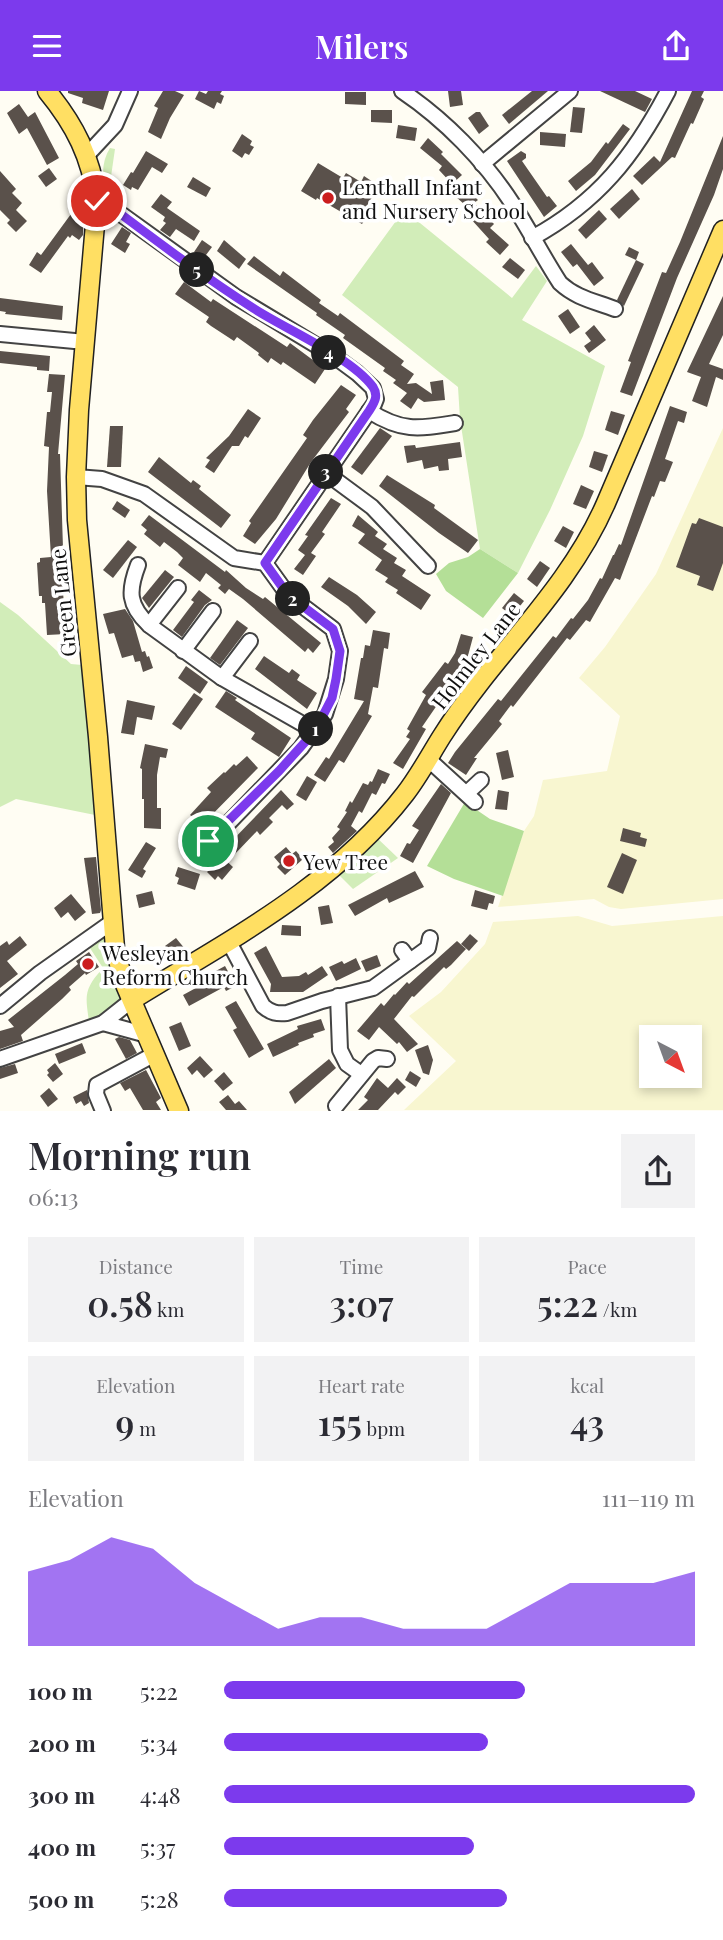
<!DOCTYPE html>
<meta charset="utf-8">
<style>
:root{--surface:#fff;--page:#f2f2f3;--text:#2b2b33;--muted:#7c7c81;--accent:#7c3aed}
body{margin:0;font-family:"Playfair Display",serif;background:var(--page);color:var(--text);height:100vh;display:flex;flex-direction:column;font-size:26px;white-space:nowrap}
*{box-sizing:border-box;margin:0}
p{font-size:23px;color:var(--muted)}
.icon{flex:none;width:38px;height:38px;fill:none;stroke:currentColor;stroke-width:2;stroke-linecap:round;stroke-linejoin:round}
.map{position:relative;height:1020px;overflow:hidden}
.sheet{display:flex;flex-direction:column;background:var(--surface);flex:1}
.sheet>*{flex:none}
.needle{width:46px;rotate:139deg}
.controls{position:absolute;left:639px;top:934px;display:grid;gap:14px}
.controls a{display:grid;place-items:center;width:63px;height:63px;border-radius:0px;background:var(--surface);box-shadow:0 4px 10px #0003;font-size:35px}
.pin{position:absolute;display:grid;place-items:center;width:60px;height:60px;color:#fff;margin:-30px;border:4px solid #fff;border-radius:50%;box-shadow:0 2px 7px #0007}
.km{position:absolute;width:35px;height:35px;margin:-18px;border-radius:50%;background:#222;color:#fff;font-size:19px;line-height:35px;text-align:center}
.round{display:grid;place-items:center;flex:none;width:74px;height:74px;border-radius:0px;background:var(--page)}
.headline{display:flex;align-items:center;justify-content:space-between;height:119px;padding:0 28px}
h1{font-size:38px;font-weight:600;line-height:52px}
.stats{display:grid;grid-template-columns:repeat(3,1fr);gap:10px;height:119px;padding:7px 28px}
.stats div{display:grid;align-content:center;border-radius:0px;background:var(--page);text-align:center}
.stats b{font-size:35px;font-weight:600}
.stats small{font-size:19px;font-weight:400}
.stats p{font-size:19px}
.chart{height:196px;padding:14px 28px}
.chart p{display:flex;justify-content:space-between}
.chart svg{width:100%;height:126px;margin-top:7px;fill:var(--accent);opacity:.7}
ul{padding:0 28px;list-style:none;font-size:23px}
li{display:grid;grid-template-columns:112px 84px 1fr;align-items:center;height:52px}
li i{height:18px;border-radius:9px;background:var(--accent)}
header{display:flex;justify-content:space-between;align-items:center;height:91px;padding:0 28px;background:var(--accent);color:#fff;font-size:32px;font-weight:600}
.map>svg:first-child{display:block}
.farmland{fill:#f8f6d0;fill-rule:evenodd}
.green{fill:#d2edb9}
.forest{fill:#b4df97}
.building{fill:#5a514b}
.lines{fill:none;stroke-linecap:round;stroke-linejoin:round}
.minor-casing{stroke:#434343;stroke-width:18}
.major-casing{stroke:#212121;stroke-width:21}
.minor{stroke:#fff;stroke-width:14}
.major{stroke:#ffdf63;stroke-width:18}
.route-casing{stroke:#fff;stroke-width:14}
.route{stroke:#7c3aed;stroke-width:9}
.poi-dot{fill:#cb1d1e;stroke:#fff;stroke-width:2.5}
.labels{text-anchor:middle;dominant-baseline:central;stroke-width:7;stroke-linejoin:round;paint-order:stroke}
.poi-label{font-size:21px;fill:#101010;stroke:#fff;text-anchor:start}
.street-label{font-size:21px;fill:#101010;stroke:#fff}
</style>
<header><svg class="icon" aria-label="menu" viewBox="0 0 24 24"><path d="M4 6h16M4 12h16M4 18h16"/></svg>Milers<svg class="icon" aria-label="share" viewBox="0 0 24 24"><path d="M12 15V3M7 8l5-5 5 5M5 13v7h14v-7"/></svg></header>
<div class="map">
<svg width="723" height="1020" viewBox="0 0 723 1020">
<rect width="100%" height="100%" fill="#fffdf3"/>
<!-- farmland -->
<g class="farmland">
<polygon points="723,337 723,808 621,818 609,816 594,808 498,816 524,740 534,725 543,689 607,680 620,625 579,587 605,556 656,483"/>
<path d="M578,825L612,835L723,825V1019H404L456,970L409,925L441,901L485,853L493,831ZM651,947H690V985H651Z"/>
</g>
<!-- green -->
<g class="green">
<path d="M110,57L115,58L108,106C101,90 101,71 110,57Z"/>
<polygon points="404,119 512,207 536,175 547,190 522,229 605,275 583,345 550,419 518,482 480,458 460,328 458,296 342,204"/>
<polygon points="0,511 18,524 71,573 82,574 95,724 16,708 0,716"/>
<polygon points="375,745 398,767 353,798 336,781"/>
<path d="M102,846H104L124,909L114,920L89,930C85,904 84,898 103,877L88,854Z"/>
</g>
<!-- forest -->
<g class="forest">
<polygon points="480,458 518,482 483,527 446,500 436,483 449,472 468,466"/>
<polygon points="465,711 490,728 524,740 503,805 454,788 427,775"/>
</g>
<!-- building -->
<g class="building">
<polygon points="68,0 109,0 103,19 82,12 83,7 68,2"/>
<polygon points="163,0 175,0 184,4 170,27 161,48 148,41 158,17 154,15"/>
<polygon points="199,0 206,3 208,0 222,0 220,3 224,5 221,13 217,11 214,18 195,8"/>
<polygon points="448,0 461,0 463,14 450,16"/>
<polygon points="532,0 548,0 509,33 502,24"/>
<polygon points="600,0 635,0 652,8 645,21"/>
<polygon points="692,0 704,0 701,6 704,8 693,33 691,32 675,67 672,66 642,94 633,85 654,65 660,71"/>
<polygon points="345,1 366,1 366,14 345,13"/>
<polygon points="19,13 28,26 35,21 59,67 47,74 27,37 19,43 7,22"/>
<polygon points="573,16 585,17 582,42 570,41"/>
<polygon points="371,19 392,19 392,32 371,31"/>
<polygon points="476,21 480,21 489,35 479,43 468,27"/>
<polygon points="623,33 630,38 595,84 576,100 568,90 591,71 606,51 608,53"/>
<polygon points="398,34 417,37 415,50 396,47"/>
<polygon points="540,41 566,43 565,56 540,54"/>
<polygon points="242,43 252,50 250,54 254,56 249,64 245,62 242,67 232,60"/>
<polygon points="723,45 723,78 714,104 677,187 632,305 620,301 631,271 628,270 662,181 666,182 680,151"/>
<polygon points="428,47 443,61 441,63 462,84 452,93 439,79 442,75 420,57"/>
<polygon points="146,60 168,73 162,82 152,76 138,99 132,96 131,99 123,94 131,81 133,82"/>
<polygon points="521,60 526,63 526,67 522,70 547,106 549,105 557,115 544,126 507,70"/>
<polygon points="318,72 343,87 346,82 361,91 364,85 379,95 363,121 368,124 362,133 317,107 316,109 301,100"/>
<polygon points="49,77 57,88 46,96 38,85"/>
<polygon points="0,80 16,98 12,102 22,112 16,119 27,130 16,141 7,132 10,129 0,119"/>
<polygon points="193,86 211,97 206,106 187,96"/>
<polygon points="463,95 478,109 474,112 494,133 490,137 509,154 500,164 486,151 489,148 470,127 474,122 455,105"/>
<polygon points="632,98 640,108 619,128 610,118"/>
<polygon points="161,103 172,111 167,117 200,140 194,150 176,138 170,146 160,139 166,132 163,130 165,126 151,116"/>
<polygon points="599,119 607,128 586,148 578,139"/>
<polygon points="71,123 83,131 80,134 83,136 83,144 79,149 72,144 70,147 68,145 41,182 29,174 37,161 41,164"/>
<polygon points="122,136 131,142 126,151 130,153 125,162 111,153"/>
<polygon points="202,149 212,156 203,168 194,161"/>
<polygon points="224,149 246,168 239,178 217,160"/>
<polygon points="571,153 588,174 592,171 604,187 594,195 577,173 573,176 561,161"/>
<polygon points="629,156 639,161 636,169 625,164"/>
<polygon points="254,165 280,185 283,180 321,209 319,212 338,225 340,222 404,270 401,274 414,283 407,293 416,292 432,303 430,291 443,289 445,309 424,311 418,307 411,318 400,310 407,302 393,292 396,289 383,280 385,277 343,247 345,244 316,224 317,222 247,173"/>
<polygon points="510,167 525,179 518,188 502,176"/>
<polygon points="636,169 644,173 624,215 617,209"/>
<polygon points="184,191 211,211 213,208 287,256 290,252 325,278 315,293 283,271 281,274 271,267 268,272 258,264 259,262 237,246 234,250 211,235 206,231 209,226 175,203"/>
<polygon points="723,205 723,244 709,273 723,278 723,289 716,286 707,316 692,310 701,286 687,281"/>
<polygon points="0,207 63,215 62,229 5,223 6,221 0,220"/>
<polygon points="568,218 580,236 570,243 558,225"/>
<polygon points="594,234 606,249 589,262 584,255 591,250 585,242"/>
<polygon points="0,260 50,265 49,280 37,279 37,276 0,272"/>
<polygon points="49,283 65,284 58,363 60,363 63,457 60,458 66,543 47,544 45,512 42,512 42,505 39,505 37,472 40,471 40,467 51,466 47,400 49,356 44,355 47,321 50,321 52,301 47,301"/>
<polygon points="341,294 356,304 346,318 349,321 311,371 276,428 255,453 243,445 251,432 249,430 307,347 303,344 313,329"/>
<polygon points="670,315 687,321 684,332 678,330 665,368 673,371 665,391 660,390 654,406 652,405 620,489 615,487 590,531 586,529 570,549 567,547 513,616 511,614 499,630 502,633 474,667 477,667 466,684 448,672 455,661 498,608 501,610 553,545 556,547 571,527 573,528 588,509 600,487 602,488 613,464 614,464 619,453 621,454"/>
<polygon points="248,318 261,327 248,347 245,345 239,355 232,355 214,382 205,376 210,369 206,367 229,345"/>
<polygon points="611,320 625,324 618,344 605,339"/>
<polygon points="110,335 123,335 121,376 107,376"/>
<polygon points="380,337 392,345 362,384 351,376"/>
<polygon points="460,351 462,366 448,368 449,379 439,380 438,375 424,378 422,369 407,372 404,355 415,354 416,357"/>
<polygon points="594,360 608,364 602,381 589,376"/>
<polygon points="159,366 191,392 193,389 201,395 199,398 231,424 221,437 148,381"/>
<polygon points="387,384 435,414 434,417 478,449 468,462 439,442 379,395"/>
<polygon points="581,394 594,400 586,418 573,413"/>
<polygon points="331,407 341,413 322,441 325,443 311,462 316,465 303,484 294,478 305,464 298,459 308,445 305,444"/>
<polygon points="117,410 130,419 125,427 112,418"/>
<polygon points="149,424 225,481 226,479 246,497 263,508 265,506 321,552 313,562 308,557 305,561 243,508 229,498 225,503 218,497 221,494 206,482 200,491 178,474 183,467 177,461 164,451 160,456 144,443 147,439 141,434"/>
<polygon points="358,424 378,441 375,445 387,453 383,458 397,467 394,472 406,479 402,485 431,504 421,519 396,502 398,499 385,491 388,487 375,479 382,469 358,452 365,443 352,435"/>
<polygon points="699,427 723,436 723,472 713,500 697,494 700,485 676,476 692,432 696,433"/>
<polygon points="563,435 574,441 566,457 554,450"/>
<polygon points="128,449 137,456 113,487 103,479"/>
<polygon points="540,470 550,477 537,496 527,488"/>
<polygon points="165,479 174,486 149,517 142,507"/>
<polygon points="329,486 357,504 376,521 366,533 348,515 321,496"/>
<polygon points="199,499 212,509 205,514 182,546 173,539 194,511 191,509"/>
<polygon points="514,502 524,510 512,525 502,517"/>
<polygon points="125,518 133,530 142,561 145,560 147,566 149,565 153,577 143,581 140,570 135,571 133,564 122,567 114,542 109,543 103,523"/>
<polygon points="237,529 248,537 220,574 210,567"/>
<polygon points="373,539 390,542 388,558 384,557 378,597 373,596 368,623 372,625 344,672 339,669 325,691 314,684 326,666 329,668 364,610 354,608 361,567 363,567 365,554 370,555"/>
<polygon points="461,543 473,546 466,572 422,636 426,638 403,678 393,672 410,648 406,646 410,640 407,638 426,604 422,601 445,571 448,573 455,562"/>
<polygon points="264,565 289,582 292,578 300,584 297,589 317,602 307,618 255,578"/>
<polygon points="186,575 208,591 200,603 178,587"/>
<polygon points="226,600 237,607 235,609 291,647 279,666 251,648 255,642 215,616"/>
<polygon points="194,602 203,608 181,639 172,633"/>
<polygon points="127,609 155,615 152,629 137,626 134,644 121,642"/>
<polygon points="145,653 168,658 166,667 160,666 157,684 157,717 161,717 161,738 144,737 144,708 142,708 142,678 140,677"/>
<polygon points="508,659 514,686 502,689 496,662"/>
<polygon points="247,665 258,677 198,738 191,732 195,728 190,724 211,701 207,697 224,681 225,682 234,673 236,675"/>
<polygon points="378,678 390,683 385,693 382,692 376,704 372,702 362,722 359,720 351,735 357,740 333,762 328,756 334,751 332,747 340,738 337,736 347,721 345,720 350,710 352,712 363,692 368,694 370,690 372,691"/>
<polygon points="307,685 317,691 306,710 296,704"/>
<polygon points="441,693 451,702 413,772 400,765 407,752 410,753 419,739 412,735"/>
<polygon points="281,699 294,713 287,719 282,714 269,727 273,731 260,744 257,740 233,765 225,757"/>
<polygon points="498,699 509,701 507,719 495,718"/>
<polygon points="623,737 641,742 640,746 647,748 645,756 620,750"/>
<polygon points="146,751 156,757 143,778 146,780 142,787 128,779"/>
<polygon points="286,756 292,763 296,760 303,768 285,784 277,776 280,773 274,766"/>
<polygon points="622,762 637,769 623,803 607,796"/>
<polygon points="96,766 101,819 100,822 92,823 84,767"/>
<polygon points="222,766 233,776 222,789 218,785 215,789 207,781"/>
<polygon points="178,776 200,783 195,799 177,793 179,787 175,785"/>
<polygon points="415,780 424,796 389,812 387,807 355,825 348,814"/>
<polygon points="475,799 495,805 493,813 489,812 487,819 471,815"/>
<polygon points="152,800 155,813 139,817 136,804"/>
<polygon points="71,803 86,821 75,830 68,821 61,827 54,817"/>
<polygon points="329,814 333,832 321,834 318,816"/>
<polygon points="282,834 301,835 301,845 281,844"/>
<polygon points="470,843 478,850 469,860 461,853"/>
<polygon points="20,845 27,854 7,870 18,883 0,897 0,855 7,850 9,854"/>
<polygon points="176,847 185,858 175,867 165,855"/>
<polygon points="457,850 466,858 451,874 446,878 444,876 414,906 412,905 394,928 418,953 407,961 399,951 397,953 379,936 369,949 357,940 381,912 384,915 394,903 395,904 407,891 409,893"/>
<polygon points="141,853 144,853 154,867 146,872 135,857"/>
<polygon points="266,855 282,886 299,885 306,881 308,884 322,875 328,884 303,901 270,901 271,893 254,862"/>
<polygon points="89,861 99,876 86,884 85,882 69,896 71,899 62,908 21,944 23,950 0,958 0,940 14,936 8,929 65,884 78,873 76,870"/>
<polygon points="377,864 381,875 366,881 361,870"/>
<polygon points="356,867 361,878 336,890 329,876 342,870 344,873"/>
<polygon points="225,875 236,895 226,900 224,896 189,915 183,904 216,886 214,881"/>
<polygon points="236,910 264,958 249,967 233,939 237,937 225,916"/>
<polygon points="321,928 325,939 313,943 314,946 298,952 299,954 273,966 267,953 298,938 297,935"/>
<polygon points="181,931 191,955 179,960 169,936"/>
<polygon points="119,946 130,949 137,962 126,968 115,948"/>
<polygon points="82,952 86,962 59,973 55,963"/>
<polygon points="428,954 433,969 429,984 423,982 415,959"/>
<polygon points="200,965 213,979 204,987 197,979 192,984 187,977"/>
<polygon points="329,968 336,977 295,1013 289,1001"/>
<polygon points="55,972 63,983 53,991 47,984 49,982 47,979"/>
<polygon points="15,973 18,982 0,988 0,977"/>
<polygon points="146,979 161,1007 156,1011 161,1019 143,1019 130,997 125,1000 120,992"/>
<polygon points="410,980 421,987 416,996 405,989"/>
<polygon points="224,981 233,992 223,1000 214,990"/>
<polygon points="377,987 388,997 397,987 406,996 398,1004 395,1001 378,1019 358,1019 368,1009 364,1006"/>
<polygon points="49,997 58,1008 48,1016 40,1005"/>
<polygon points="87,999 89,1012 84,1015 81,1010 76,1013 73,1006"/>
<polygon points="228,1004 235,1013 239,1010 247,1019 226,1019 219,1011"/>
</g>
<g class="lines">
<!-- minor casing -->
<g class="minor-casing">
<g id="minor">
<path d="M402,0C445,29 484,69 512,112C529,138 543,166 560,192C576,207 594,210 615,218"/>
<polyline points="87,64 115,34 130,0"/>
<polyline points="482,73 570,0"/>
<polyline points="97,110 118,121 236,206 334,265 357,282 373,297 376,308 374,313 265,472"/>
<path d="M532,147C598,111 634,65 668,0"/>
<polyline points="0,243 85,251"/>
<path d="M369,320C402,341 418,338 455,332"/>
<polyline points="326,382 372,416 428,475"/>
<polyline points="76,386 102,388 144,403 234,467 265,472 288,504 333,538 340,560 336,588 325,623 301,657 215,746 200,754"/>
<path d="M138,474C128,500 128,514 149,534L222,587L315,640"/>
<polyline points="149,534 178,497"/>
<polyline points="183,560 213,520"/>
<polyline points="222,587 250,550"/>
<polyline points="428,668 475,711"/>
<polyline points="467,702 481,689"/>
<path d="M229,851L263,915C271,922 277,923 287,922L322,910L373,897L428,857L430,847"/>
<polyline points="402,859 410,870"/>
<polyline points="338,905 340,959 347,973 361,983"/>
<polyline points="0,915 40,882 112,831"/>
<polyline points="103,932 147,944"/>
<polyline points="0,968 103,932 132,909"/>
<polyline points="336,1015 373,970 378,967 387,968"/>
<polyline points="103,1020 96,1003 97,994 155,963"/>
</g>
</g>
<!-- major casing -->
<g class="major-casing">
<g id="major">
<path d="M47,0C75,34 91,66 97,110L79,319L76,386L77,429L98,646L115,857L123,889L179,1020"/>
<path d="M132,909C229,849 333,796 405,703C419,685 430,664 442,645C454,626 468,607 482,589C527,532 577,479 606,412L723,139"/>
</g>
</g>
<!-- minor -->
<use href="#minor" class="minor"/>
<!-- major -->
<use href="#major" class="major"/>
</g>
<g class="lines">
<!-- route casing -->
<g class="route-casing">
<path id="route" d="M97,110L118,121C162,154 206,187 253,217C285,238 351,266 373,296C379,305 374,312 369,320L265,472L288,504L333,538L340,560L336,588L332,607L315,640L279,680L208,750"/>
</g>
<!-- route -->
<use href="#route" class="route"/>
</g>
<!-- markers -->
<g class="poi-dot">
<circle cx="328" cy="107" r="7"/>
<circle cx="289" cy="770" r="7"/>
<circle cx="88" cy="873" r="7"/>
</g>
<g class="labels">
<!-- poi labels -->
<g class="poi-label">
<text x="342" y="95">Lenthall Infant<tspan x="342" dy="24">and Nursery School</tspan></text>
<text x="303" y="770">Yew Tree</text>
<text x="102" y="861">Wesleyan<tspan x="102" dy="24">Reform Church</tspan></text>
</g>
<!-- street labels -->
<g class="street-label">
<text transform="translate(62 512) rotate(-96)">Green Lane</text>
<text transform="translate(475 564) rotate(-52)">Holmley Lane</text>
</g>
</g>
</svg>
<div class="controls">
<a><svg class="needle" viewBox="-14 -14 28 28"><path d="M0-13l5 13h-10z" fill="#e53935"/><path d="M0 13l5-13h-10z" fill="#7c7c81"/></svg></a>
</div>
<div class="pin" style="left:208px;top:750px;background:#1e9e55"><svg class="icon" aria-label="arrive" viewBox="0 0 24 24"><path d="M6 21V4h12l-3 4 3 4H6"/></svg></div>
<div class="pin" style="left:97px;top:110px;background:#d93025"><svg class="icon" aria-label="check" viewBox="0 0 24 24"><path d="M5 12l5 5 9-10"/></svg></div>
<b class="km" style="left:316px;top:638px">1</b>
<b class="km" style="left:293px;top:508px">2</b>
<b class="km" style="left:326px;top:381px">3</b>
<b class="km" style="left:329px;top:262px">4</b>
<b class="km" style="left:197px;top:179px">5</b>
</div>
<section class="sheet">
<div class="headline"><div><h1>Morning run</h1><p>06:13</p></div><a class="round"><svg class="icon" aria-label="share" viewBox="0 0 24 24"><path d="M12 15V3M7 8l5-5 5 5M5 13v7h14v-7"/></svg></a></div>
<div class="stats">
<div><p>Distance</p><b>0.58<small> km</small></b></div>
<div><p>Time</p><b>3:07</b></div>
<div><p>Pace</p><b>5:22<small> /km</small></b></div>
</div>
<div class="stats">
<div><p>Elevation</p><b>9<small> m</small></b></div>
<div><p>Heart rate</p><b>155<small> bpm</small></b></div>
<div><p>kcal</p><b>43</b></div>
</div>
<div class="chart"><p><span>Elevation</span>111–119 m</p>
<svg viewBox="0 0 160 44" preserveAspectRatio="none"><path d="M0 44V18L10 14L20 6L30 10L40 22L50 30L60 38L70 34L80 34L90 38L100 38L110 38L120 30L130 22L140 22L150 22L160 18V44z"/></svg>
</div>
<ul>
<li><b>100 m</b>5:22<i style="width:64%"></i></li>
<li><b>200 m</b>5:34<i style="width:56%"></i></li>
<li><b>300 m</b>4:48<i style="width:100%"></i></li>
<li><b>400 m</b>5:37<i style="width:53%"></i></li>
<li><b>500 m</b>5:28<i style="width:60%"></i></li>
</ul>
</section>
